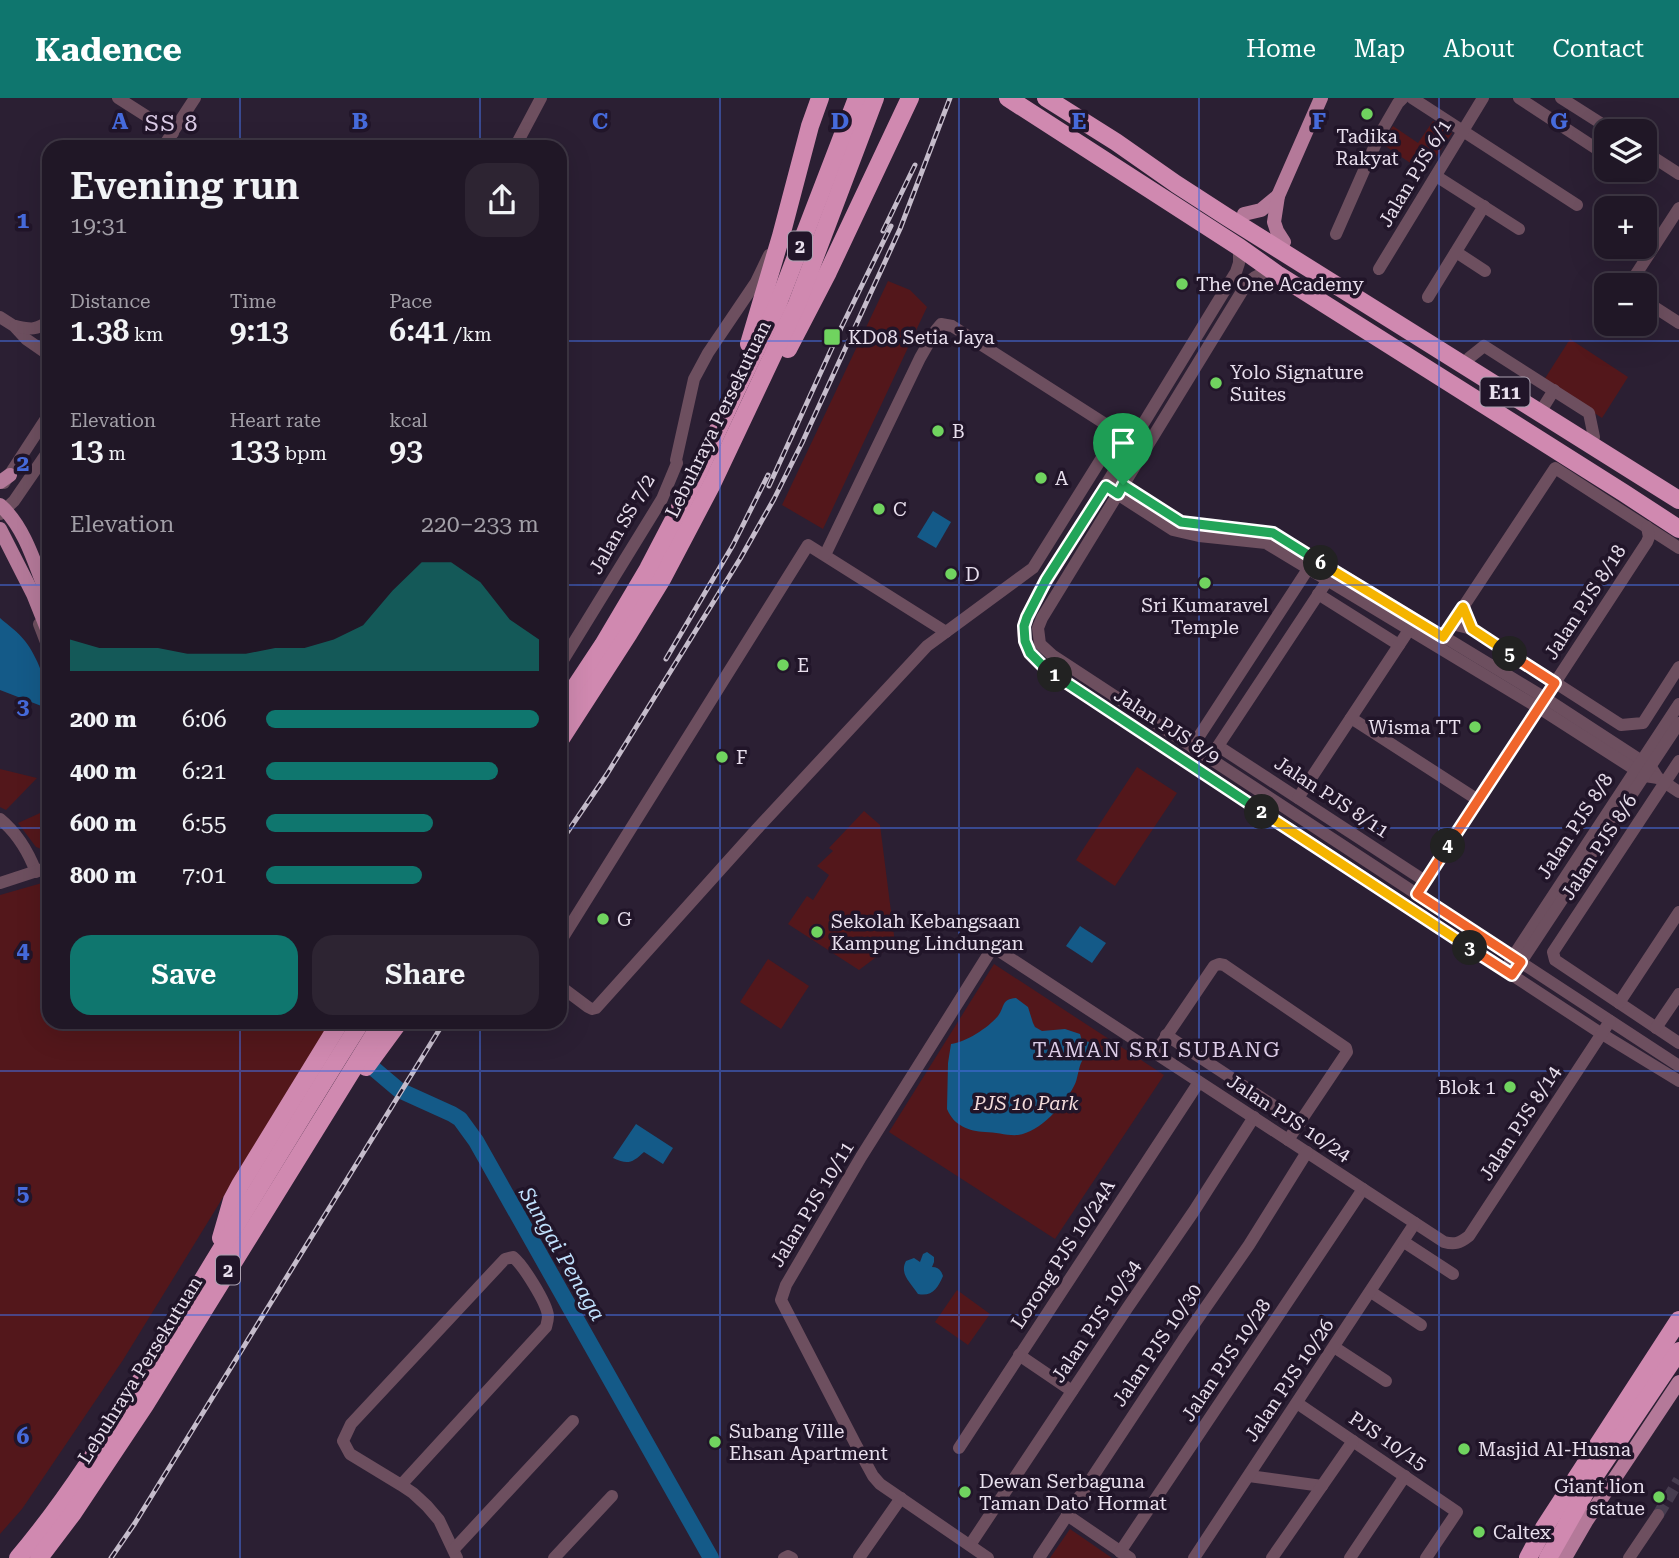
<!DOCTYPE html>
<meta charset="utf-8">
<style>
:root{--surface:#201726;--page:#2d2432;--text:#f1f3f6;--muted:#a29fa7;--line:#3d3643;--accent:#0f766e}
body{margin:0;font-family:"Roboto Serif",serif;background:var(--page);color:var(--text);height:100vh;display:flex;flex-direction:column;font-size:26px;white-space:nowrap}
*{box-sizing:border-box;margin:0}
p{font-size:23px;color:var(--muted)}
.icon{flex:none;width:38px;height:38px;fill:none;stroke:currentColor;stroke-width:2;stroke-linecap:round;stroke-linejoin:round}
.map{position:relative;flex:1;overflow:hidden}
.sheet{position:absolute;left:42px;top:42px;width:525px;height:889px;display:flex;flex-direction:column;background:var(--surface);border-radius:21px;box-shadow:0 7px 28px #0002,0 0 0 2px var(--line)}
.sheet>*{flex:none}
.controls{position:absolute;left:1594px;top:21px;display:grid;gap:14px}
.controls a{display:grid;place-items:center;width:63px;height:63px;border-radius:14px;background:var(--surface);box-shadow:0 7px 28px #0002,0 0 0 2px var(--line);font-size:35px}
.pin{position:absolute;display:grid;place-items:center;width:60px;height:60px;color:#fff;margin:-72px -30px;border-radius:50% 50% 50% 0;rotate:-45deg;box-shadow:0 0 7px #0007}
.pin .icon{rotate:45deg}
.km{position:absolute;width:35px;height:35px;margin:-18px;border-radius:50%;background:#222;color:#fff;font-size:19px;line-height:35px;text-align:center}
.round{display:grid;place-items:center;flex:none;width:74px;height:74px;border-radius:21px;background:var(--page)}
.headline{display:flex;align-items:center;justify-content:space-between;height:119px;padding:0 28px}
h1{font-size:38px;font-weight:600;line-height:52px}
.stats{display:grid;grid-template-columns:repeat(3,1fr);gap:10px;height:119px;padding:7px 28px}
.stats div{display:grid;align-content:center}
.stats b{font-size:30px;font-weight:600}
.stats small{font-size:19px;font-weight:400}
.stats p{font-size:19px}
.chart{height:196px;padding:14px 28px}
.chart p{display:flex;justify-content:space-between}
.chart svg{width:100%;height:126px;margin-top:7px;fill:var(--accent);opacity:.7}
.cta{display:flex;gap:14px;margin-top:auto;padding:14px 28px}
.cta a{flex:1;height:80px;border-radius:21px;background:var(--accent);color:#fff;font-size:28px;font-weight:600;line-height:80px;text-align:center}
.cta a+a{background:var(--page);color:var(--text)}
ul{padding:0 28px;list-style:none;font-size:23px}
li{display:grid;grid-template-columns:112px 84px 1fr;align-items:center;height:52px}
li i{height:18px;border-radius:9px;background:var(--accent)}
header{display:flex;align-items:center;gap:42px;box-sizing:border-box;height:98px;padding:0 35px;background:var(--accent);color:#fff}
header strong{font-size:33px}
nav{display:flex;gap:38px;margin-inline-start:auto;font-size:24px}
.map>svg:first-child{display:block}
.green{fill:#53171b}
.water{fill:#145a88}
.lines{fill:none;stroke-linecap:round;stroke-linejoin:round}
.river{stroke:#145a88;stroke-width:16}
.minor-tunnel{stroke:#473c4f;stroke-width:12;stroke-dasharray:12 6;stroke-linecap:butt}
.minor{stroke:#6d4f5f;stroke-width:12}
.major{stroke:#b47999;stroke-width:14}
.highway{stroke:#d089b0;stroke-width:18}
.rail-casing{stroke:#c5bccb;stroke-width:5}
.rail{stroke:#211529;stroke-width:2.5;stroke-dasharray:8;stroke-linecap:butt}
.split-1-casing{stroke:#fff;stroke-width:14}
.split-2-casing{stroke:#fff;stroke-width:14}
.split-3-casing{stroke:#fff;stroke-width:14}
.split-4-casing{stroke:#fff;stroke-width:14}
.split-5-casing{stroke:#fff;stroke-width:14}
.split-6-casing{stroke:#fff;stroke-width:14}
.split-7-casing{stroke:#fff;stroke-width:14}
.split-1{stroke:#22a559;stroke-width:9}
.split-2{stroke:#22a559;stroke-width:9}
.split-3{stroke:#f5b400;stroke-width:9}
.split-4{stroke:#f0652b;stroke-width:9}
.split-5{stroke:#f0652b;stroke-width:9}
.split-6{stroke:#f5b400;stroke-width:9}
.split-7{stroke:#22a559;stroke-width:9}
.grid{fill:none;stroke:#466bdc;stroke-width:2;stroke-opacity:0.55}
.poi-dot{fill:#70d35f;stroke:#211529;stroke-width:2.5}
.labels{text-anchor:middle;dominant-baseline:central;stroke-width:7;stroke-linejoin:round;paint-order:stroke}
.shield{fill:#211529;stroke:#aca2b2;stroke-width:2}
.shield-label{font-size:18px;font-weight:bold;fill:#e8dfed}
.poi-label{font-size:19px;fill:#e8dfed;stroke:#211529;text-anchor:start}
.street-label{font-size:19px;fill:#e8dfed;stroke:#211529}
.park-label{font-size:19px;font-style:italic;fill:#f4dcdb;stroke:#211529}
.neighbourhood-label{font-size:21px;letter-spacing:2px;fill:#dccce7;stroke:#211529}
.water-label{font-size:21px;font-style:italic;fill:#c0e1fd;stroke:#211529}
.quarter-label{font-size:23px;letter-spacing:2px;fill:#dccce7;stroke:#211529}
.grid-label{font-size:23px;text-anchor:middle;font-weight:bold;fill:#466bdc;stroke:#211529;stroke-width:7;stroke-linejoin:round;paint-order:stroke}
</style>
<header>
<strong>Kadence</strong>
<nav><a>Home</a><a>Map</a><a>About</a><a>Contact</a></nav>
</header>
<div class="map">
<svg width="1679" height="1460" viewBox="0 0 1679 1460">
<rect width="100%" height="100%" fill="#2b1f33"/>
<!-- green -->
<g class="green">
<polygon points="1433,23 1452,35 1425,75 1381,45 1393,28 1418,45"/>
<polygon points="888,183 910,192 927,209 823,431 782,407"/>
<polygon points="1570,241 1628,279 1602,320 1544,282"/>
<polygon points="1137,669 1177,695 1115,788 1076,762"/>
<polygon points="0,671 37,680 6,712 0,709"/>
<polygon points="49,711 49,754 36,749 18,725"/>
<polygon points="864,713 880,727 895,845 859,872 788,826 807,798 813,802 829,777 817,768 833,753 829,750"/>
<polygon points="49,783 49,924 331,924 123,1262 22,1411 0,1436 0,797"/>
<polygon points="768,861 809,888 781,931 740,904"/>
<polygon points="994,866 1164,977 1055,1141 889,1034"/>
<polygon points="957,1192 990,1216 968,1247 935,1224"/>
<polygon points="1070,1431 1112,1460 1050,1460"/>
</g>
<!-- water -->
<g class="water">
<polygon points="933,413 951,424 936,450 917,439"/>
<path d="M0,520C8,527 18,534 25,543C36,556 49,589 49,605L44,609L0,592Z"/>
<polygon points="1080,828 1106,845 1092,865 1066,848"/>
<path d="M1016,900L1028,909L1033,925L1035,929L1042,933L1065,931L1080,936L1082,943L1099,945L1098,949C1093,953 1085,956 1082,963C1078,970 1078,981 1074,988C1064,1007 1040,1034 1018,1037C1008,1038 996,1034 985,1034C969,1033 954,1028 947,1011L948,965L951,946C966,944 988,930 998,918C1005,909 1001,901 1016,900Z"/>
<path d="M636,1026L673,1050L663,1066L644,1054C632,1065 628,1067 613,1060Z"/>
<path d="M927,1154L934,1159V1164L932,1169C938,1169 941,1172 943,1178C938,1190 932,1199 918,1196C911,1185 899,1176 906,1163L914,1160L920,1164L923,1156Z"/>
</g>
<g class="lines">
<!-- river -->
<polyline class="river" points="360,959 399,992 452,1016 460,1021 476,1043 711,1460"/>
<!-- minor-tunnel -->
<polyline class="minor-tunnel" points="1658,1417 1679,1382"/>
<!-- minor -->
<g class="minor">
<polyline points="118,0 173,35"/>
<polyline points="1412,0 1577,107"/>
<polyline points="1519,0 1606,57"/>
<polyline points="1561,0 1613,33"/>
<polyline points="163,49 195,0"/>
<polyline points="515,49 541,0"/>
<polyline points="1645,54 1679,76"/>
<polyline points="1436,78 1519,131"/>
<polyline points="1336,136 1380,36 1398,5 1403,0"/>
<path d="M1239,149V165L1236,174L1033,506C1030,512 1026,519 1024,527C1018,563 1063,582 1088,599L1602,936L1679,983"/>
<polyline points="1456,154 1485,173"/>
<polyline points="1379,171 1483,0"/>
<path d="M1277,176C1262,174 1253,177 1244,190L1042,520L1038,530L1040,546L1052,557L1679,968"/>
<polyline points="1629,187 1679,110"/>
<polyline points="1428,199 1484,108"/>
<polyline points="1645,203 1679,225"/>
<polyline points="0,219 14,228 26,241 49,257"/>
<path d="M15,228C30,231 35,233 49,223"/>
<polyline points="49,233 46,240 49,247"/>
<polyline points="1469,260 1484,248 1589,315 1594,339"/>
<polyline points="1544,308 1554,292"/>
<polyline points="1118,383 1181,424 1273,435 1545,600 1651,669 1658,680"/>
<polyline points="4,385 49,316"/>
<polyline points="1111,392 1173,432 1199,438 1266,445 1539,610 1645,678 1658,680 1679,694"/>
<polyline points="0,416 14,403 49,352"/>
<polyline points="1318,496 1399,547"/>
<polyline points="39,526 49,552"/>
<polyline points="1452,526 1472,531 1621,627 1643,625 1679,569"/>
<polyline points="1440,544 1555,370 1679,450"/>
<polyline points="560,567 662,401 677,365 676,362 694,281 708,255 756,184 769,157"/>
<polyline points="1351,620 1478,702"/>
<polyline points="1218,648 1425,783"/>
<polyline points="1192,649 1308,471"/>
<polyline points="1214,654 1331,477"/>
<polyline points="1679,663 1553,854 1555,862 1679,945"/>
<polyline points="1298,700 1409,532"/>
<path d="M0,721C17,735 28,753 36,774"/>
<polyline points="0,785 49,769"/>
<polyline points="1417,796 1647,444 1649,439 1647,429"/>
<polyline points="560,844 808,447 946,534"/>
<polyline points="1510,863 1679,606"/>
<polyline points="1517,870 1679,625"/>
<polyline points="560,888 588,909 592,911 596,910 756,732 927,548 1033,470 1113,342 1113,336 1110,329 952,228 941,226 936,232 920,260 825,457"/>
<polyline points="1619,905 1679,814"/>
<polyline points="1656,930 1679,896"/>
<polyline points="1166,937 1300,1025"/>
<polyline points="1155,955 1214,868 1219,866 1224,867 1346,950 1347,954 1288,1042"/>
<polyline points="1404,1144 1453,1176"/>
<polyline points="1371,1194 1421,1227"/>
<polyline points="1334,1249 1386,1283"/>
<polyline points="1019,1257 1072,1293"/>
<polyline points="1297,1305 1457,1414 1426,1460"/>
<polyline points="959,1350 1199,984"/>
<polyline points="1249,1378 1322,1388"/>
<path d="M401,1387L546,1229C547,1225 548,1222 548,1218C547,1205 523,1167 513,1159L505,1161L351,1326L343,1343L350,1356L401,1387L413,1395L427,1408L439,1422L457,1460"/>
<polyline points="1067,1417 1130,1460"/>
<polyline points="970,1447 1128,1209 1194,1113 1254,1019"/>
<polyline points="454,1451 573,1323"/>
<polyline points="1120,1454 1363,1091"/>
<polyline points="554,1460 612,1398"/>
<polyline points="784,1460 788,1458 792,1460"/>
<polyline points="859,1460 901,1400"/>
<path d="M988,1460L880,1386L873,1378L855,1345L781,1202L786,1187L861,1059L993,849L1444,1144C1455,1147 1460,1145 1469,1138L1610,923"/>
<polyline points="1039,1460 1183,1242 1249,1147 1307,1054"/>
<polyline points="1194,1460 1415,1125"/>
<polyline points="1272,1460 1353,1343"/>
<polyline points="1350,1460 1405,1378"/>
<polyline points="1629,1460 1658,1417"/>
</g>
<!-- major -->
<g class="major">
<polyline points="1244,116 1261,112 1278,98"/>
<polyline points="1284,144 1277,133 1274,124 1278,98 1321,0"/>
<polyline points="0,384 10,377"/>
<path d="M0,407C26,430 36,470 49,502"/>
<polyline points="0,431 33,496 49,536"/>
<polyline points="1565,1460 1587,1422 1679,1284"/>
</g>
<!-- highway -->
<g class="highway">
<polyline points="1008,0 1239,149 1277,176 1624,395 1679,431"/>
<polyline points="1046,0 1116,44 1176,86 1227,119 1679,402"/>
<polyline points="749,246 781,138 810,28 820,0"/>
<polyline points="788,251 828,174 910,0"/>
<polyline points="560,612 603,547 648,471 697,377 736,293 777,208 857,0"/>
<polyline points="560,642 629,535 662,481 712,386 797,206 875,0"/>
<polyline points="366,969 399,924"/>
<polyline points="221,1140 232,1102 240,1087 340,924"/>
<path d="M18,1460C74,1394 119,1318 164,1245C230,1138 294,1030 361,924"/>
<polyline points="39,1460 73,1415 145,1307 382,924"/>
<polyline points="1528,1460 1544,1430 1679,1222"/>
<polyline points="1548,1460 1594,1379 1679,1253"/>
</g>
<!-- rail casing -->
<g class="rail-casing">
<g id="rail">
<polyline points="883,133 915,67"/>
<polyline points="769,388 841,230 891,128"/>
<polyline points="666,561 733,447 768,377"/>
<polyline points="560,745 607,676 740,461 774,401 802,345 900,131 950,0"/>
<polyline points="111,1460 135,1425 444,924"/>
</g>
</g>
<!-- rail -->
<use href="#rail" class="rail"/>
</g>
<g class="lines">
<!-- split-1 casing -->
<g class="split-1-casing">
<polyline id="split-1" points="1055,577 1044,569 1030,555 1025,543 1024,528 1027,519 1046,482 1106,388 1118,396 1123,387"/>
</g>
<!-- split-2 casing -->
<g class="split-2-casing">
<polyline id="split-2" points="1055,577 1262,714"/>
</g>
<!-- split-3 casing -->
<g class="split-3-casing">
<polyline id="split-3" points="1262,714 1470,850"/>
</g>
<!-- split-4 casing -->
<g class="split-4-casing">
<polyline id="split-4" points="1448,748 1417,796 1521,864 1512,877 1470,850"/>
</g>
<!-- split-5 casing -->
<g class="split-5-casing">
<polyline id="split-5" points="1448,748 1555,585 1510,556"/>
</g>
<!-- split-6 casing -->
<g class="split-6-casing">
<polyline id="split-6" points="1321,465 1443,539 1463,509 1472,531 1510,556"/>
</g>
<!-- split-7 casing -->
<g class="split-7-casing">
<polyline id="split-7" points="1123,387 1181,424 1273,435 1321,465"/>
</g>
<!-- split-1 -->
<use href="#split-1" class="split-1"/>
<!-- split-2 -->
<use href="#split-2" class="split-2"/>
<!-- split-3 -->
<use href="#split-3" class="split-3"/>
<!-- split-4 -->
<use href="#split-4" class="split-4"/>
<!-- split-5 -->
<use href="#split-5" class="split-5"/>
<!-- split-6 -->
<use href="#split-6" class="split-6"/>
<!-- split-7 -->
<use href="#split-7" class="split-7"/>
</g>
<!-- grid -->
<path class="grid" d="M240,0V49M480,0V49M720,0V1460M959,0V1460M1199,0V1460M1439,0V1460M0,243H49M560,243H1679M0,487H49M560,487H1679M0,730H49M560,730H1679M240,924V1460M480,924V1460M0,973H1679M0,1217H1679"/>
<!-- markers -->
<g class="poi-dot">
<circle cx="1367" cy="16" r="7"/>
<circle cx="1182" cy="186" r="7"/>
<rect x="823" y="230" width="18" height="18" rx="3.5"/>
<circle cx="1216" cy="285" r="7"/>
<circle cx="938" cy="333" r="7"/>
<circle cx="1041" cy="380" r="7"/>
<circle cx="879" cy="411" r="7"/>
<circle cx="951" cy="476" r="7"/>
<circle cx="1205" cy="485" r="7"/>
<circle cx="783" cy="567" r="7"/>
<circle cx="1475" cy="629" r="7"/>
<circle cx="722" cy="659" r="7"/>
<circle cx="603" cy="821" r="7"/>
<circle cx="817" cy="834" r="7"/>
<circle cx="1510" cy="989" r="7"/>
<circle cx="715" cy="1344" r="7"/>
<circle cx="1464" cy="1351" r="7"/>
<circle cx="965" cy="1394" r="7"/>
<circle cx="1659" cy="1399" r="7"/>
<circle cx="1479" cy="1434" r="7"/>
</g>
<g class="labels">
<!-- shield labels -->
<g class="shield">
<rect x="788" y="133.5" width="24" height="29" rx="5"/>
<rect x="1480.5" y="279.5" width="49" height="29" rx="5"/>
<rect x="216" y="1157.5" width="24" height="29" rx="5"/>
</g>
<g class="shield-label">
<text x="800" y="148">2</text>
<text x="1505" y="294">E11</text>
<text x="228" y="1172">2</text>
</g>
<!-- poi labels -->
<g class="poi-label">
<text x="1367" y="38" text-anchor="middle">Tadika<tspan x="1367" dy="22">Rakyat</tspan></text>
<text x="1196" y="186">The One Academy</text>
<text x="848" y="239">KD08 Setia Jaya</text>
<text x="1230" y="274">Yolo Signature<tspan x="1230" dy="22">Suites</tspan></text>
<text x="952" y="333">B</text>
<text x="1055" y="380">A</text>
<text x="893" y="411">C</text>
<text x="965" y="476">D</text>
<text x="1205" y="507" text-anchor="middle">Sri Kumaravel<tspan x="1205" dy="22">Temple</tspan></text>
<text x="797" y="567">E</text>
<text x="1461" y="629" text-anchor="end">Wisma TT</text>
<text x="736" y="659">F</text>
<text x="617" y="821">G</text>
<text x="831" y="823">Sekolah Kebangsaan<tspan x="831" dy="22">Kampung Lindungan</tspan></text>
<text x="1496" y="989" text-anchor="end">Blok 1</text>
<text x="729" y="1333">Subang Ville<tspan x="729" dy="22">Ehsan Apartment</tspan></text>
<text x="1478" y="1351">Masjid Al-Husna</text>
<text x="979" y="1383">Dewan Serbaguna<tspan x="979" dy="22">Taman Dato' Hormat</tspan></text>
<text x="1645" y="1388" text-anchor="end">Giant lion<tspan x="1645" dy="22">statue</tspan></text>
<text x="1493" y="1434">Caltex</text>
</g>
<!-- street labels -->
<g class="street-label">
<text transform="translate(1415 75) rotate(-59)">Jalan PJS 6/1</text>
<text transform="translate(718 321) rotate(-64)">Lebuhraya Persekutuan</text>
<text transform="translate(622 426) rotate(-60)">Jalan SS 7/2</text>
<text transform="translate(1585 504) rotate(-57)">Jalan PJS 8/18</text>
<text transform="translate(1167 628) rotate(33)">Jalan PJS 8/9</text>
<text transform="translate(1332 699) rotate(33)">Jalan PJS 8/11</text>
<text transform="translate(1575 728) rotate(-57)">Jalan PJS 8/8</text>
<text transform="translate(1599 749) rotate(-57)">Jalan PJS 8/6</text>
<text transform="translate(1289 1020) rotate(33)">Jalan PJS 10/24</text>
<text transform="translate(1520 1025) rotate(-57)">Jalan PJS 8/14</text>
<text transform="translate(812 1106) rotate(-59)">Jalan PJS 10/11</text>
<text transform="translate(1063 1156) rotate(-57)">Lorong PJS 10/24A</text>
<text transform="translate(1096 1223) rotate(-56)">Jalan PJS 10/34</text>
<text transform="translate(1157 1247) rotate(-56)">Jalan PJS 10/30</text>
<text transform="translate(1226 1262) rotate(-56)">Jalan PJS 10/28</text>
<text transform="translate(140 1272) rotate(-58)">Lebuhraya Persekutuan</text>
<text transform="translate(1289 1282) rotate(-56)">Jalan PJS 10/26</text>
<text transform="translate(1388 1343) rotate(34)">PJS 10/15</text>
</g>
<!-- park labels -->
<g class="park-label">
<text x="1026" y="1005">PJS 10 Park</text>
</g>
<!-- neighbourhood labels -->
<g class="neighbourhood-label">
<text x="1157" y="952">TAMAN SRI SUBANG</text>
</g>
<!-- water labels -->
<g class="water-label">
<text transform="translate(562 1156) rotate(60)">Sungai Penaga</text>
</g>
<!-- quarter labels -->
<g class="quarter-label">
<text x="172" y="25">SS 8</text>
</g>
</g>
<g class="grid-label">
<text x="120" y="31">A</text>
<text x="360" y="31">B</text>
<text x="600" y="31">C</text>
<text x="840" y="31">D</text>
<text x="1079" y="31">E</text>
<text x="1319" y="31">F</text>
<text x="1559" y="31">G</text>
<text x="23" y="130">1</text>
<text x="23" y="373">2</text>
<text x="23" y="616">3</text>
<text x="23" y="860">4</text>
<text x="23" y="1103">5</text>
<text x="23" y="1346">6</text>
</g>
</svg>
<div class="controls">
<a><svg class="icon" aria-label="layers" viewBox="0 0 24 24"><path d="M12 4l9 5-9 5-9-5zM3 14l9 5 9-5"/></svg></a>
<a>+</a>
<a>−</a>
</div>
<div class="pin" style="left:1123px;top:387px;background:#1e9e55"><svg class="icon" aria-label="arrive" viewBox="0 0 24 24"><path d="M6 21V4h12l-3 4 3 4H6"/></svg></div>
<b class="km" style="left:1055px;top:577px">1</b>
<b class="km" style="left:1262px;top:714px">2</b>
<b class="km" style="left:1470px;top:850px">3</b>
<b class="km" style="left:1448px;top:748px">4</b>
<b class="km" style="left:1510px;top:556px">5</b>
<b class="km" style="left:1321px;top:465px">6</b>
<section class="sheet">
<div class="headline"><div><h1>Evening run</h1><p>19:31</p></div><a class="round"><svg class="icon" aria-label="share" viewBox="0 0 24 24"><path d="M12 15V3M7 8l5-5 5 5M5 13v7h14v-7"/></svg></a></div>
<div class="stats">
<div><p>Distance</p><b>1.38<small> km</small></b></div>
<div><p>Time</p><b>9:13</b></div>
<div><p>Pace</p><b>6:41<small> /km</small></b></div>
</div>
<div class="stats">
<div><p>Elevation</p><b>13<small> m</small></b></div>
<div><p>Heart rate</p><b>133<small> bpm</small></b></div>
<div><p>kcal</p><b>93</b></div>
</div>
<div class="chart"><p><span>Elevation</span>220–233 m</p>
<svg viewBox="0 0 160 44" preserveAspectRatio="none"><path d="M0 44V33L10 36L20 36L30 36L40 38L50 38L60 38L70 36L80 36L90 33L100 28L110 16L120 6L130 6L140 13L150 26L160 33V44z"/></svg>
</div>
<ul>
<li><b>200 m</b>6:06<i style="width:100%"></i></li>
<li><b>400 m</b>6:21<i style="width:85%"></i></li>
<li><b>600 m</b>6:55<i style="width:61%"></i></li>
<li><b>800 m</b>7:01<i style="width:57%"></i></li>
</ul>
<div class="cta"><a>Save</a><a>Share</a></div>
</section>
</div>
